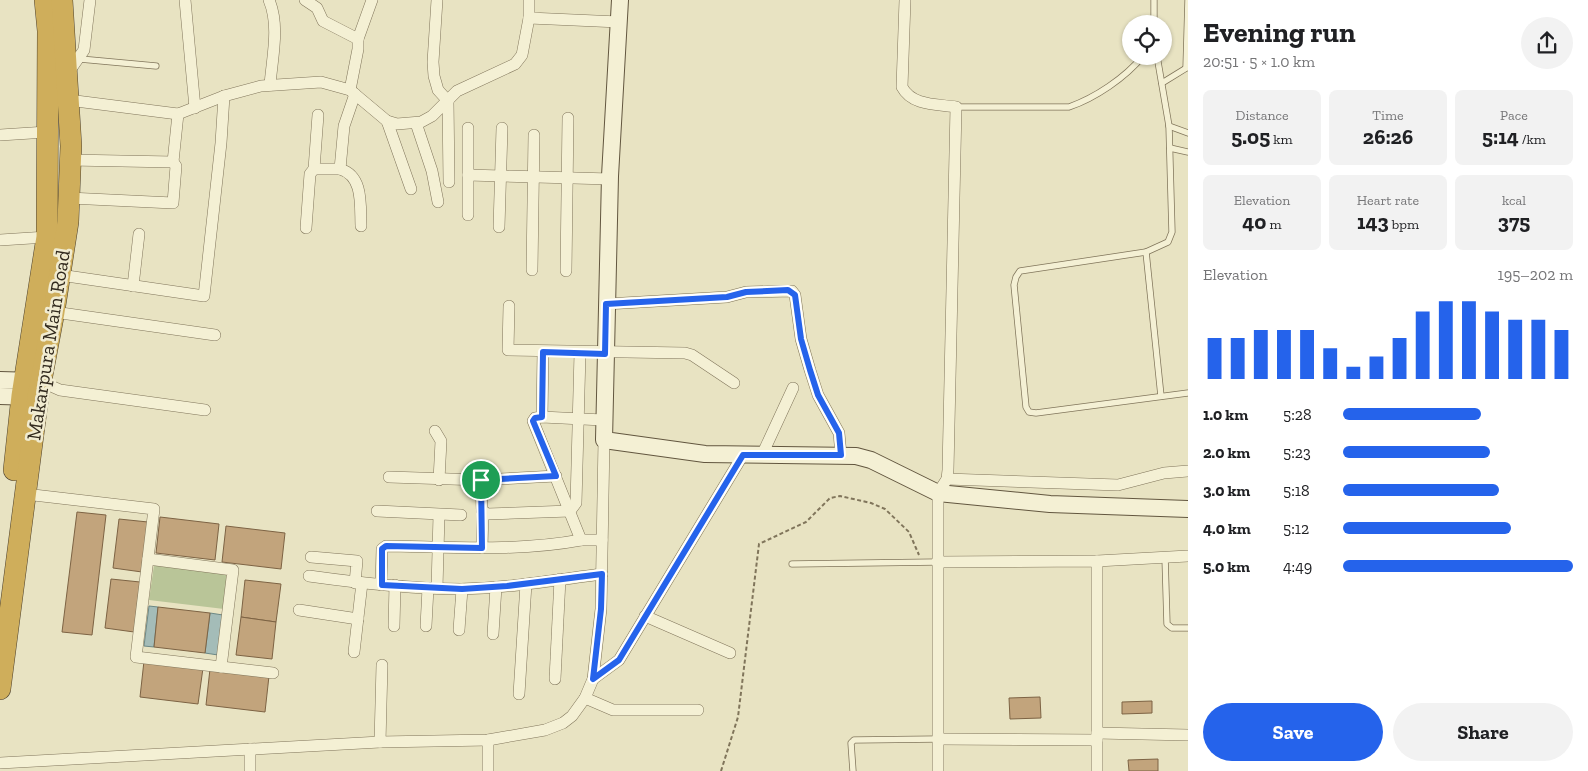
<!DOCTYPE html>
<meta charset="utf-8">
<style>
:root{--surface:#fff;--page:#f2f2f2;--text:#202124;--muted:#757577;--accent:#2563eb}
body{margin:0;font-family:"Zilla Slab",serif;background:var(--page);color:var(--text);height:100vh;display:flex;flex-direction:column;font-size:19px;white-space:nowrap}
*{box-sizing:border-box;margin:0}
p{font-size:16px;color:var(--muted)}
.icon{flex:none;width:28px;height:28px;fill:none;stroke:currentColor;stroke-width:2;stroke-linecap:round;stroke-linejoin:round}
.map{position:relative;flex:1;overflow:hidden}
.side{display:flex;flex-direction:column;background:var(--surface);width:400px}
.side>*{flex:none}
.tools{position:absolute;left:1122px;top:15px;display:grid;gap:10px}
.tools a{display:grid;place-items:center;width:50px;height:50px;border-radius:50%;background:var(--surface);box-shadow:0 1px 4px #0004;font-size:25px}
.pin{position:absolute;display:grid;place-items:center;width:42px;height:42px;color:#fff;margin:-21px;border:2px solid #fff;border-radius:50%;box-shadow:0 1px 5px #0007}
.round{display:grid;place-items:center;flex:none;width:52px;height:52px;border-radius:26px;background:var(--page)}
.overview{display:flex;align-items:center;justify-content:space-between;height:85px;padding:0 15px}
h1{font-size:28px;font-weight:800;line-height:38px}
.stats{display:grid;grid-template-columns:repeat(3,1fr);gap:8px;height:85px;padding:5px 15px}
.stats div{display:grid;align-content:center;border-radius:8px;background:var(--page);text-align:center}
.stats b{font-size:21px;font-weight:800}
.stats small{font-size:14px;font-weight:400}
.stats p{font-size:14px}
.chart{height:140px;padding:10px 15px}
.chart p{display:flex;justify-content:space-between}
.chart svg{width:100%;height:90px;margin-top:5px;stroke:var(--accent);stroke-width:6}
.primary-button{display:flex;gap:10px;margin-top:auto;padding:10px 15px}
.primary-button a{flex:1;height:58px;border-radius:30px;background:var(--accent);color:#fff;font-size:20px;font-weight:800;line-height:58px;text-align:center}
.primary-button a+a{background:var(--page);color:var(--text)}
ul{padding:0 15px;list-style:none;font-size:16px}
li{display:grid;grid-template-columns:80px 60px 1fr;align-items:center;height:38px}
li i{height:12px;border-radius:6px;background:var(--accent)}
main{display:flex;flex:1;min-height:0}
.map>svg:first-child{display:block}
.green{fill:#b9c598}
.water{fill:#a4bcb8;stroke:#6c8886}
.building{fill:#c2a47c;stroke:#7d6344}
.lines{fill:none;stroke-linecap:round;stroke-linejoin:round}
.lane-casing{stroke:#80755b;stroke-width:7}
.street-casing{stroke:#80755b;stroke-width:12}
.secondary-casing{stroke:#62563f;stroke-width:18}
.highway-casing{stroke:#4e422f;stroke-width:22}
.path{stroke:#80755b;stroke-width:2;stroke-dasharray:4 2.5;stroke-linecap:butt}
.lane{stroke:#f4f0d4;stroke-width:5.5}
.street{stroke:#f4f0d4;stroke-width:11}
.secondary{stroke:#f4f0d4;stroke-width:16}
.highway{stroke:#cfae5b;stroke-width:21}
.route-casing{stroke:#fff;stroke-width:10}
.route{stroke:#2563eb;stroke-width:6}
.labels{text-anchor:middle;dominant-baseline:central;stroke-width:5;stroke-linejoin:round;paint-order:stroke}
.street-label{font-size:20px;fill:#322a1e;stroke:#f1ecd1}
</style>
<main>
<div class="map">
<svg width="1188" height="771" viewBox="0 0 1188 771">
<rect width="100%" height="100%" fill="#e8e3c2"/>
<!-- green -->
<polygon class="green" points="154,565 228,574 224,609 149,600"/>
<!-- water -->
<g class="water">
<polygon points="149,606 158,607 154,647 144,646"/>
<polygon points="210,613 223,615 218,655 205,653"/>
</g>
<!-- building -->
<g class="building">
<polygon points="77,512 106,515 92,635 62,632"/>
<polygon points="160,517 219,524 215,560 156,553"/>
<polygon points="119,519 148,522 142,572 113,568"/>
<polygon points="226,526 285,533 281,569 222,562"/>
<polygon points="111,579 140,582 134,632 105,628"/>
<polygon points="245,580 281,584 276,622 241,617"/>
<polygon points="158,607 210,613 205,653 154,647"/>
<polygon points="241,617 276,622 272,659 236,655"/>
<polygon points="144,661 203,668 198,704 140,697"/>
<polygon points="210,669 269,676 265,712 206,705"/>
<polygon points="1040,697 1041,718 1010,719 1009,698"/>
<polygon points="1152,701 1152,713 1122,714 1122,702"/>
<polygon points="1158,759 1158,771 1129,771 1128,760"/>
</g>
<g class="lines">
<!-- lane casing -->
<g class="lane-casing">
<g id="lane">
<polyline points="1154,24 1154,0"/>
<polyline points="1157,56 1169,126 1172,232 1168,242 1146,252 1020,271 1016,277 1014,285 1026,407 1029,412 1036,413 1188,393"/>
<polyline points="80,59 156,66"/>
<polyline points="1186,68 1188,0"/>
<polyline points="1162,83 1188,67"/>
<path d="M956,107H1069C1095,98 1125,78 1143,56"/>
<polyline points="1169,126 1188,133"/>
<polyline points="1170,148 1188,152"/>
<polyline points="1146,252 1161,396"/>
<polyline points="1165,557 1167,624 1172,628 1188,628"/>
<polyline points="792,564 937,562"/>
<polyline points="853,771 851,743 854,740 938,739"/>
</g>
</g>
<!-- street casing -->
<g class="street-casing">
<g id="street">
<polyline points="185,0 195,108"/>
<path d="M269,0C280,26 272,58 270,85"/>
<polyline points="305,0 317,8 323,21 358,39 358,49 350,90"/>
<polyline points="437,0 433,62 434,76 438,90 448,101 449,182"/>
<polyline points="529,0 529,18 619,22"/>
<path d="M905,0L902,87C912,106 937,104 956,107L948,470L947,479L938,493V771"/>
<polyline points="358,39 372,0"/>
<polyline points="68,73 84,50 90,0"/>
<polyline points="68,100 178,114 224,96 261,86 321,82 350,90 387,121 397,124 421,122 432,116 457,91 515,64 522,55 529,18"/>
<polyline points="387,121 411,189"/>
<polyline points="416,123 432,171 438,202"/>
<polyline points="0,135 47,132"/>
<polyline points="70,160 173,162 178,114"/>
<polyline points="314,169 318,115"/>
<path d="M340,169C364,176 360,206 361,226"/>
<polyline points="468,175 610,179"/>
<polyline points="69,198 173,203 176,166 173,162"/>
<polyline points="468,215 468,128"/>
<polyline points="499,227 502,128"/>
<polyline points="306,228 310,174 314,169 340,169 344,126 355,94"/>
<polyline points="0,240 47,237"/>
<polyline points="532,270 534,135"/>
<polyline points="566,271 568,118"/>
<polyline points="60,275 204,296 221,143 224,96"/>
<polyline points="133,286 139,234"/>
<polyline points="606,304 727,297 746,292 792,291 795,295 801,339 810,370 818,395 839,433 841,455"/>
<polyline points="509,306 508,350 685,353 692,355 734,383"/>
<polyline points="54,312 215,335"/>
<polyline points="42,382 60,390 205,410"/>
<polyline points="542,417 543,352"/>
<polyline points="435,431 441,441 439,480"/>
<polyline points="762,455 793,388"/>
<polyline points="389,477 481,480 556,476"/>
<polyline points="947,479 1118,485 1164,473 1188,471"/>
<polyline points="481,480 482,510 487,514 570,511 576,503 580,353"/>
<polyline points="25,494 154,509 136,657 273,673"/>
<polyline points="377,511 461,515"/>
<polyline points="602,540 581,540 533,421 535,418 542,417 603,420"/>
<polyline points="482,548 483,512"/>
<polyline points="311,557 357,561 355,583"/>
<polyline points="148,559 233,570 221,667"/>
<polyline points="1097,561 1188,556"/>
<polyline points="937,562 1097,561 1097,740 938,739"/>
<path d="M309,576C359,583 410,589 461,589C508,588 555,580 602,574"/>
<path d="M381,585L382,549L386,546C450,547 517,552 581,540"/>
<polyline points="437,588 439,515"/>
<polyline points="299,610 358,619"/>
<polyline points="645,616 730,653"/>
<polyline points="394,626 395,585"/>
<polyline points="426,626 428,588"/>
<polyline points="459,630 462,589"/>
<polyline points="493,634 496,587"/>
<polyline points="354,652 362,583"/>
<polyline points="555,679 560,579"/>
<polyline points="593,679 619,660 743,455"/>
<polyline points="519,694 526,584"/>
<polyline points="585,698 613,710 698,710"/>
<polyline points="1097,733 1188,735"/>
<polyline points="488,740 488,771"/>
<polyline points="1097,740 1097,771"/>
<polyline points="380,742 382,665"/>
<polyline points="250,749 250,771"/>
<polyline points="0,763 380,742 488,740 545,730 563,723 572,716 585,698 593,679 601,609 604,440"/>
</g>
</g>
<!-- secondary casing -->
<g class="secondary-casing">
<g id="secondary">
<polyline points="620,0 610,176 604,440 705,454 856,456 871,460 938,493 1050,504 1188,509"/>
<polyline points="0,380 35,381"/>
<polyline points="0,396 34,397"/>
</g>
</g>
<!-- highway casing -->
<g class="highway-casing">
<g id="highway">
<polyline points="14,470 22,396 47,237 48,31 45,0"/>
<polyline points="0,689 38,397 54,312 68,222 71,146 62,0"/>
</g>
</g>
<!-- path -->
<polyline class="path" points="721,771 738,717 759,544 806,522 830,498 840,496 871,503 885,509 909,532 919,555"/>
<!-- lane -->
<use href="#lane" class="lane"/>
<!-- street -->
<use href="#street" class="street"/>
<!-- secondary -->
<use href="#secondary" class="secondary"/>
<!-- highway -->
<use href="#highway" class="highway"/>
</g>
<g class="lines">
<!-- route casing -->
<g class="route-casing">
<polygon id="route" points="788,290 795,295 801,339 810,370 818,395 839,433 841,455 743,455 619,660 593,679 601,609 602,574 507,586 462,589 382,585 382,549 386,546 482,548 481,480 556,476 533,421 535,418 542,417 543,352 605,354 606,304 727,297 746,292"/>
</g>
<!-- route -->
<use href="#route" class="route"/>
</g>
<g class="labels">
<!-- street labels -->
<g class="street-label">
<text transform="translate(48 345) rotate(-81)">Makarpura Main Road</text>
</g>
</g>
</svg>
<div class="tools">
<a><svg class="icon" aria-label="locate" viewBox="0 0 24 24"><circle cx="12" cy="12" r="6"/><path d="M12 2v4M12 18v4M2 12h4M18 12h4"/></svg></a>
</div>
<div class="pin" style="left:481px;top:480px;background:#1e9e55"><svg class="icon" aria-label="arrive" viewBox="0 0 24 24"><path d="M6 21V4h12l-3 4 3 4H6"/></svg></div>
</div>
<section class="side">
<div class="overview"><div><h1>Evening run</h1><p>20:51 · 5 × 1.0 km</p></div><a class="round"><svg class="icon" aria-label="share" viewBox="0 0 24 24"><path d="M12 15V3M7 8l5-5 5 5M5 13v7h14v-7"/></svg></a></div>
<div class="stats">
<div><p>Distance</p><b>5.05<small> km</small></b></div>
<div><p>Time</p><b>26:26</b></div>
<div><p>Pace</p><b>5:14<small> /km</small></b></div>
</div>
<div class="stats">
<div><p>Elevation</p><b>40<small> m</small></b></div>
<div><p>Heart rate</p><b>143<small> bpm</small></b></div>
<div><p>kcal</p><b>375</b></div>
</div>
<div class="chart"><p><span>Elevation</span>195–202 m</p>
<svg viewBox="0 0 160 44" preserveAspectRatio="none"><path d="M5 44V24M15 44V24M25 44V20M35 44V20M45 44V20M55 44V29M65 44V38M75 44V33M85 44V24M95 44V11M105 44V6M115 44V6M125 44V11M135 44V15M145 44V15M155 44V20"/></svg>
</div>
<ul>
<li><b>1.0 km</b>5:28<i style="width:60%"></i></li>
<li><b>2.0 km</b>5:23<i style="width:64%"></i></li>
<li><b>3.0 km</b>5:18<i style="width:68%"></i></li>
<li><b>4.0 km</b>5:12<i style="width:73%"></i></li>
<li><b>5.0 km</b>4:49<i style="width:100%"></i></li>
</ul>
<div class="primary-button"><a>Save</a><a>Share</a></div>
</section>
</main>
